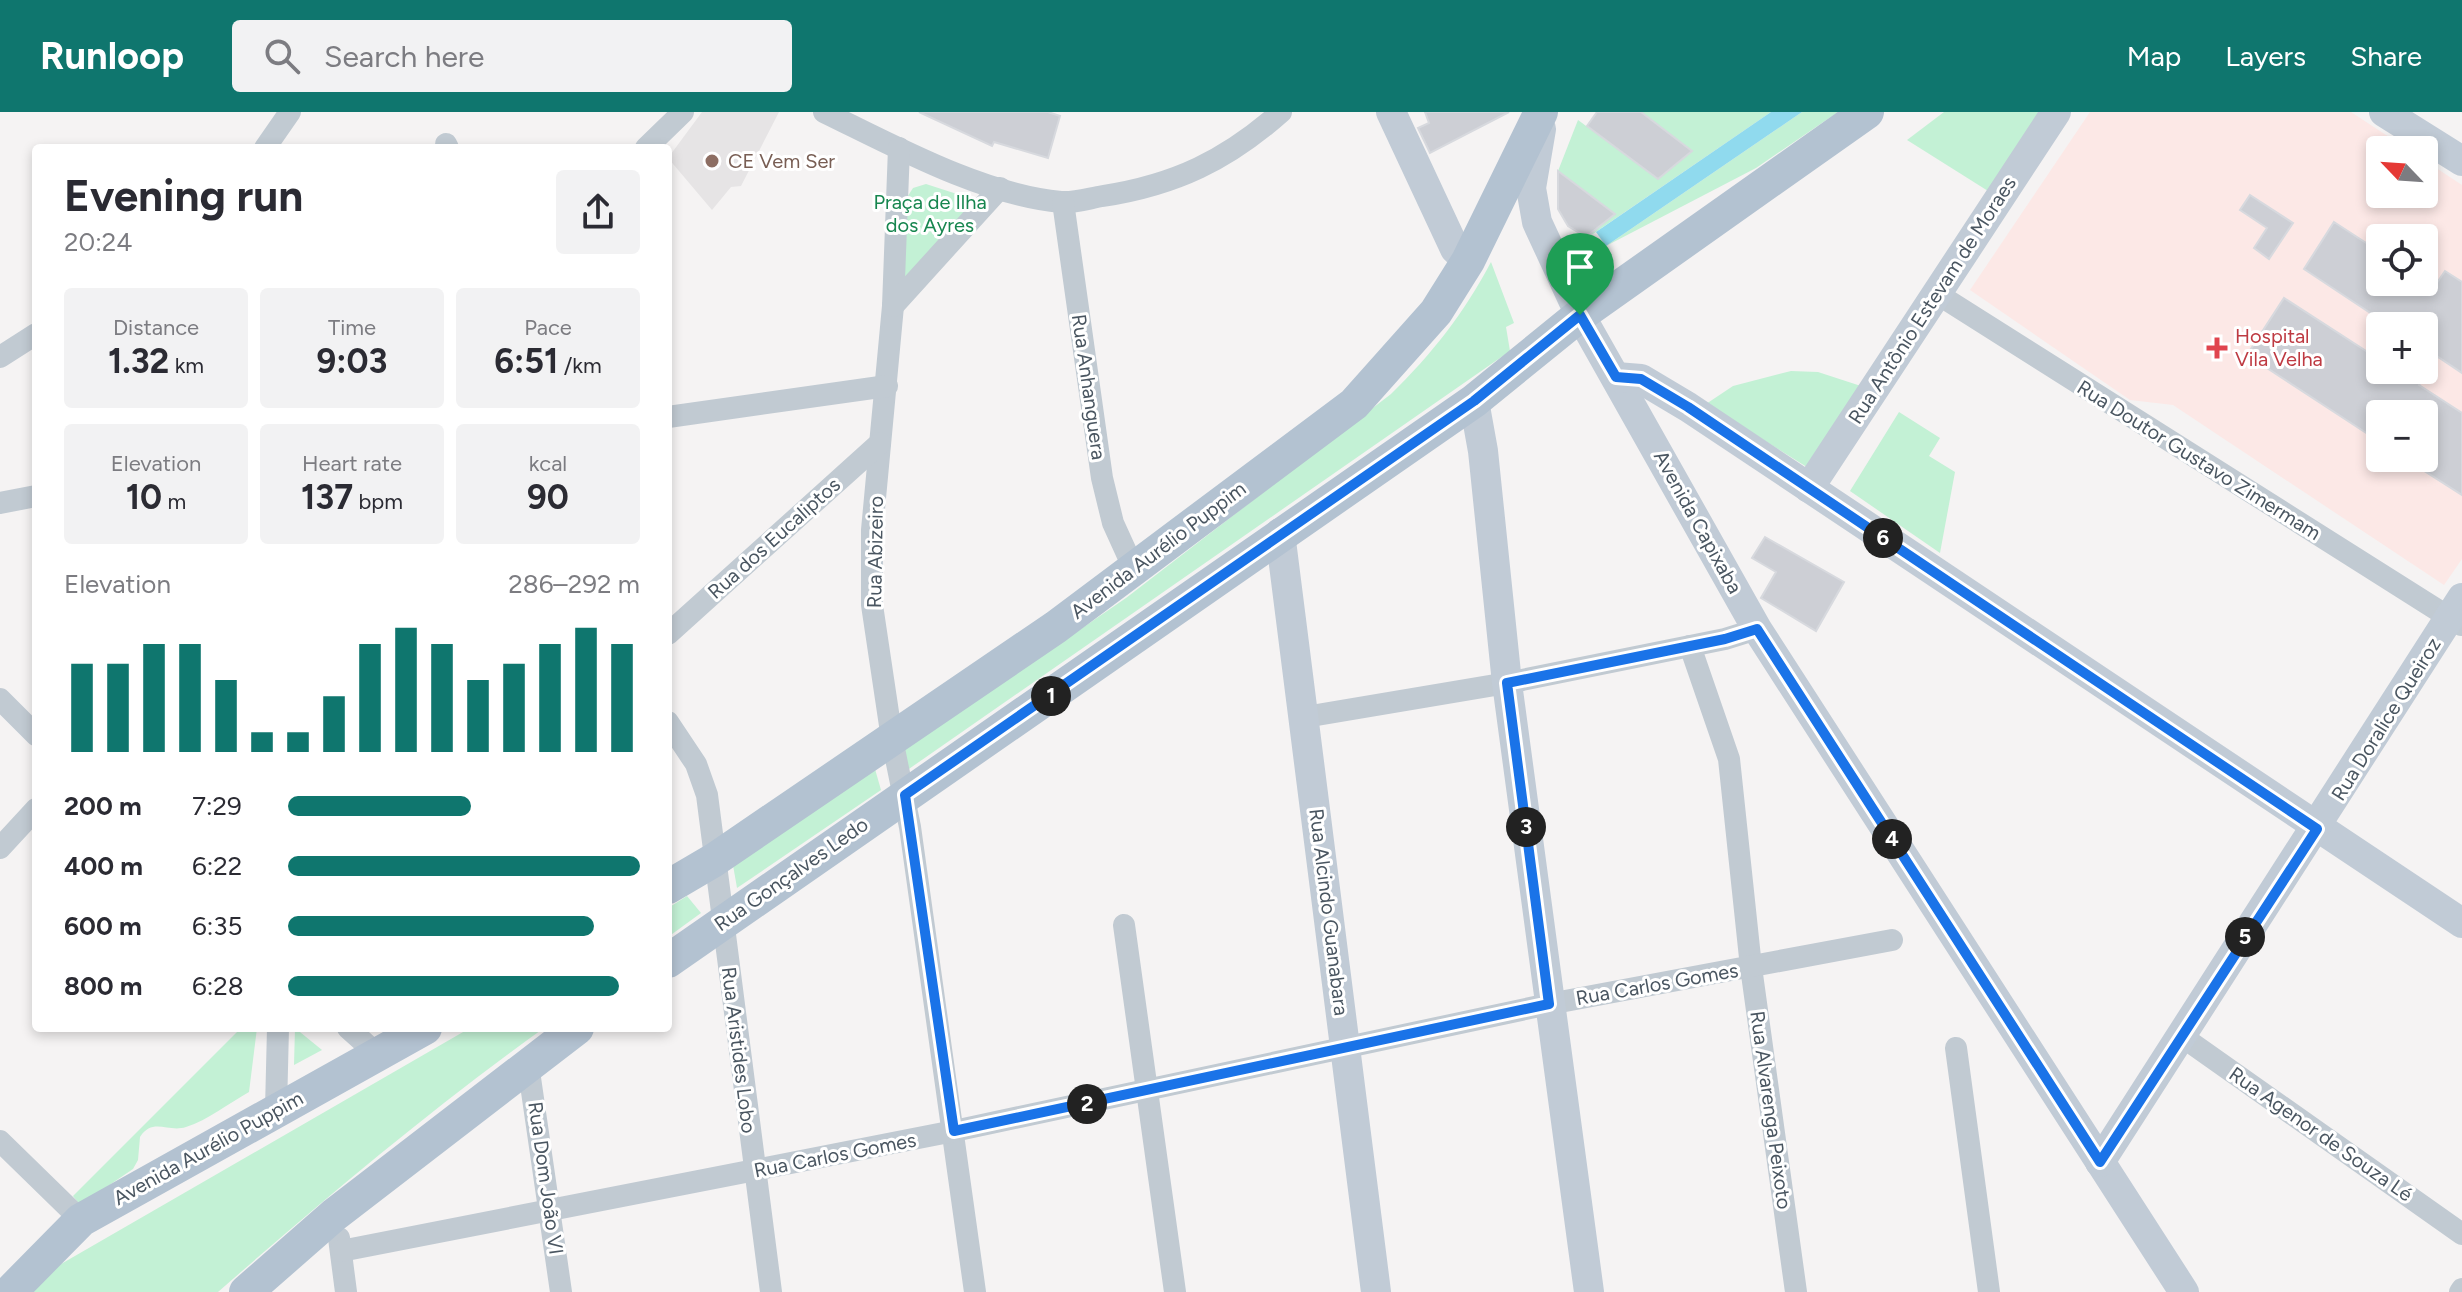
<!DOCTYPE html>
<meta charset="utf-8">
<style>
:root{--surface:#fff;--page:#f2f2f3;--text:#2b2b33;--muted:#7c7c81;--accent:#0f766e}
body{margin:0;font-family:Figtree,sans-serif;background:var(--page);color:var(--text);height:100vh;display:flex;flex-direction:column;font-size:30px;white-space:nowrap}
*{box-sizing:border-box;margin:0}
p{font-size:26px;color:var(--muted)}
.icon{flex:none;width:44px;height:44px;fill:none;stroke:currentColor;stroke-width:2;stroke-linecap:round;stroke-linejoin:round}
.map{position:relative;flex:1;overflow:hidden}
.drawer{position:absolute;left:32px;top:32px;width:640px;height:888px;display:flex;flex-direction:column;background:var(--surface);border-radius:8px;box-shadow:0 4px 12px #0003}
.drawer>*{flex:none}
.needle{width:52px;rotate:295deg}
.buttons{position:absolute;left:2366px;top:24px;display:grid;gap:16px}
.buttons a{display:grid;place-items:center;width:72px;height:72px;border-radius:8px;background:var(--surface);box-shadow:0 4px 12px #0003;font-size:40px}
.pin{position:absolute;display:grid;place-items:center;width:68px;height:68px;color:#fff;margin:-82px -34px;border-radius:50% 50% 50% 0;rotate:-45deg;box-shadow:0 0 8px #0007}
.pin .icon{rotate:45deg}
.km{position:absolute;width:40px;height:40px;margin:-20px;border-radius:50%;background:#222;color:#fff;font-size:22px;line-height:40px;text-align:center}
.round{display:grid;place-items:center;flex:none;width:84px;height:84px;border-radius:8px;background:var(--page)}
.headline{display:flex;align-items:center;justify-content:space-between;height:136px;padding:0 32px}
h1{font-size:44px;font-weight:700;line-height:60px}
.stats{display:grid;grid-template-columns:repeat(3,1fr);gap:12px;height:136px;padding:8px 32px}
.stats div{display:grid;align-content:center;border-radius:8px;background:var(--page);text-align:center}
.stats b{font-size:34px;font-weight:700}
.stats small{font-size:22px;font-weight:400}
.stats p{font-size:22px}
.chart{height:224px;padding:16px 32px}
.chart p{display:flex;justify-content:space-between}
.chart svg{width:100%;height:144px;margin-top:8px;stroke:var(--accent);stroke-width:6}
ul{padding:0 32px;list-style:none;font-size:26px}
li{display:grid;grid-template-columns:128px 96px 1fr;align-items:center;height:60px}
li i{height:20px;border-radius:10px;background:var(--accent)}
header{display:flex;align-items:center;gap:48px;box-sizing:border-box;height:112px;padding:0 40px;background:var(--accent);color:#fff}
header strong{font-size:38px}
nav{display:flex;gap:44px;margin-inline-start:auto;font-size:28px}
.search{width:560px;height:72px;background:var(--page);display:flex;align-items:center;gap:20px;box-sizing:border-box;padding:0 28px;border-radius:8px;color:var(--muted);font-size:30px}
.map>svg:first-child{display:block}
.education{fill:#e6e4e5}
.medical{fill:#fce8e6;fill-rule:evenodd}
.green{fill:#c3f1d5}
.water{fill:#90daee}
.building{fill:#cdcfd5;stroke:#d7d9de;stroke-width:2}
.lines{fill:none;stroke-linecap:round;stroke-linejoin:round}
.street{stroke:#c1cad2;stroke-width:22}
.secondary{stroke:#c1cbd6;stroke-width:30}
.primary{stroke:#b3c2d1;stroke-width:34}
.route-casing{stroke:#fff;stroke-width:16}
.route{stroke:#1a73e8;stroke-width:10}
.education-dot{fill:#8d6e63;stroke:#fff;stroke-width:3}
.health-dot{fill:#e0444e;stroke:#fff;stroke-width:3}
.labels{text-anchor:middle;dominant-baseline:central;stroke-width:6;stroke-linejoin:round;paint-order:stroke}
.education-label{font-size:20px;fill:#785e54;stroke:#fff;text-anchor:start}
.park-label{font-size:20px;fill:#17864f;stroke:#fff}
.street-label{font-size:20px;fill:#4a5661;stroke:#fff}
.health-label{font-size:20px;fill:#be3a42;stroke:#fff;text-anchor:start}
</style>
<header>
<strong>Runloop</strong>
<div class="search"><svg class="icon" aria-label="search" viewBox="0 0 24 24"><circle cx="10" cy="10" r="6"/><path d="M15 15l6 6"/></svg>Search here</div>
<nav><a>Map</a><a>Layers</a><a>Share</a></nav>
</header>
<div class="map">
<svg width="2462" height="1180" viewBox="0 0 2462 1180">
<rect width="100%" height="100%" fill="#f5f3f3"/>
<!-- education -->
<polygon class="education" points="702,0 779,0 741,74 731,75 712,98 668,46"/>
<!-- medical -->
<path class="medical" d="M2090,0H2351L2409,38H2380V82H2424V48L2462,73V447L2444,473L2173,293L2130,288L1970,178ZM2380,126H2424V170H2380ZM2380,214H2424V258H2380ZM2380,302H2424V346H2380Z"/>
<!-- green -->
<g class="green">
<polygon points="1641,0 1771,0 1587,126 1614,102 1558,59 1578,8 1658,67 1692,39"/>
<polygon points="1802,0 1838,0 1756,56 1606,134"/>
<polygon points="1944,0 2051,0 1996,84 1907,28"/>
<polygon points="926,72 960,83 967,94 962,105 901,176 906,87 913,76"/>
<path d="M1491,150L1514,211L1506,215L1510,239L906,659L900,641L1126,486L1391,282C1432,242 1464,201 1491,150Z"/>
<polygon points="1791,259 1818,260 1864,275 1810,357 1706,292 1733,274"/>
<polygon points="1899,300 1940,326 1929,344 1955,360 1940,441 1850,379"/>
<polygon points="875,657 881,678 737,776 733,753"/>
<polygon points="687,784 701,801 668,825 668,796"/>
<path d="M241,916H257L249,980C229,991 208,1008 186,1015C168,1021 153,1005 140,1025L138,1048L133,1057L80,1093L73,1084Z"/>
<polygon points="295,916 322,938 294,953"/>
<path d="M470,916H544C430,998 323,1088 218,1180H27L42,1163Z"/>
</g>
<!-- water -->
<polygon class="water" points="1771,0 1802,0 1606,134 1596,120"/>
<!-- building -->
<g class="building">
<polygon points="919,0 1048,0 1060,4 1048,46 994,30 992,34"/>
<polygon points="1425,0 1509,0 1430,41 1418,16 1429,11"/>
<polygon points="1597,0 1641,0 1692,39 1658,67 1587,14"/>
<polygon points="1558,59 1615,102 1586,125 1568,114 1558,97"/>
<polygon points="2250,83 2293,111 2269,147 2254,136 2267,116 2240,98"/>
<polygon points="2334,110 2380,140 2380,170 2426,170 2434,175 2445,159 2462,170 2462,261 2438,245 2419,273 2462,301 2462,383 2404,346 2424,346 2424,302 2380,302 2380,330 2247,243 2284,186 2380,248 2380,258 2424,258 2424,214 2390,214 2304,157"/>
<polygon points="1765,425 1844,470 1816,519 1761,486 1776,460 1752,446"/>
</g>
<g class="lines">
<!-- street -->
<g class="street">
<path d="M824,0C894,34 983,83 1061,90C1075,91 1090,86 1103,84C1175,73 1227,48 1281,0"/>
<polyline points="446,32 448,36"/>
<polyline points="265,36 290,0"/>
<polyline points="646,36 683,0"/>
<polyline points="899,36 893,194 872,418 872,493 892,627 910,715 975,1180"/>
<polyline points="1063,90 1102,366 1113,411 1133,455"/>
<polyline points="1936,181 2461,513"/>
<polyline points="893,194 1000,76"/>
<polyline points="0,245 36,222"/>
<polyline points="668,305 887,274"/>
<polyline points="0,391 36,384"/>
<polyline points="668,522 880,331"/>
<polyline points="1690,534 1729,647 1751,855 1796,1180"/>
<polyline points="0,587 36,623"/>
<polyline points="1305,605 1507,571 1725,527 1757,517"/>
<polyline points="668,610 696,652 707,683 771,1180"/>
<polyline points="0,736 36,697"/>
<polyline points="1124,813 1175,1180"/>
<polyline points="348,916 378,943"/>
<polyline points="2180,923 2462,1122"/>
<polyline points="1956,936 1989,1180"/>
<polyline points="528,952 561,1180"/>
<polyline points="276,997 278,916"/>
<polyline points="0,1029 81,1108"/>
<polyline points="339,1126 346,1180"/>
<polyline points="341,1139 954,1019 1549,892 1892,828"/>
<polyline points="2460,1180 2462,1177"/>
</g>
<!-- secondary -->
<g class="secondary">
<polyline points="1391,0 1455,137 1468,149"/>
<polyline points="2384,0 2462,49"/>
<polyline points="1541,17 1531,76 1537,110 1580,203 1757,517 2184,1180"/>
<polyline points="1616,265 1641,267 1688,295 2462,811"/>
<polyline points="1474,289 1483,339 1507,571 1589,1180"/>
<polyline points="1809,376 2056,0"/>
<polyline points="1280,421 1376,1180"/>
<polyline points="2100,1050 2462,486"/>
</g>
<!-- primary -->
<g class="primary">
<polyline points="668,775 714,748 1056,515 1354,292 1436,200 1468,149 1541,0"/>
<polyline points="668,849 1474,289 1580,203 1867,0"/>
<polyline points="10,1180 81,1108 425,916"/>
<polyline points="246,1180 334,1103 577,916"/>
</g>
</g>
<g class="lines">
<!-- route casing -->
<g class="route-casing">
<polygon id="route" points="1580,203 1616,265 1641,267 1688,295 2317,717 2100,1050 1757,517 1725,527 1507,571 1549,892 954,1019 905,683 1474,289"/>
</g>
<!-- route -->
<use href="#route" class="route"/>
</g>
<!-- markers -->
<circle class="education-dot" cx="712" cy="49" r="8"/>
<path class="health-dot" d="M2213 224h8v8h8v8h-8v8h-8v-8h-8v-8h8z"/>
<g class="labels">
<!-- education labels -->
<g class="education-label">
<text x="728" y="49">CE Vem Ser</text>
</g>
<!-- park labels -->
<g class="park-label">
<text x="930" y="90">Praça de Ilha<tspan x="930" dy="23">dos Ayres</tspan></text>
</g>
<!-- street labels -->
<g class="street-label">
<text transform="translate(1932 188) rotate(-57)">Rua Antônio Estevam de Moraes</text>
<text transform="translate(1089 275) rotate(82)">Rua Anhanguera</text>
<text transform="translate(2199 348) rotate(32)">Rua Doutor Gustavo Zimermam</text>
<text transform="translate(1698 410) rotate(61)">Avenida Capixaba</text>
<text transform="translate(774 426) rotate(-42)">Rua dos Eucaliptos</text>
<text transform="translate(1158 438) rotate(-37)">Avenida Aurélio Puppim</text>
<text transform="translate(875 440) rotate(-89)">Rua Abizeiro</text>
<text transform="translate(2386 607) rotate(-58)">Rua Doralice Queiroz</text>
<text transform="translate(791 762) rotate(-35)">Rua Gonçalves Ledo</text>
<text transform="translate(1329 800) rotate(83)">Rua Alcindo Guanabara</text>
<text transform="translate(1657 872) rotate(-10)">Rua Carlos Gomes</text>
<text transform="translate(739 938) rotate(83)">Rua Aristides Lobo</text>
<text transform="translate(1771 998) rotate(82)">Rua Alvarenga Peixoto</text>
<text transform="translate(2321 1022) rotate(35)">Rua Agenor de Souza Lé</text>
<text transform="translate(208 1036) rotate(-29)">Avenida Aurélio Puppim</text>
<text transform="translate(835 1043) rotate(-11)">Rua Carlos Gomes</text>
<text transform="translate(546 1066) rotate(82)">Rua Dom João VI</text>
</g>
<!-- health labels -->
<g class="health-label">
<text x="2235" y="224">Hospital<tspan x="2235" dy="23">Vila Velha</tspan></text>
</g>
</g>
</svg>
<div class="buttons">
<a><svg class="needle" viewBox="-14 -14 28 28"><path d="M0-13l5 13h-10z" fill="#e53935"/><path d="M0 13l5-13h-10z" fill="#7c7c81"/></svg></a>
<a><svg class="icon" aria-label="locate" viewBox="0 0 24 24"><circle cx="12" cy="12" r="6"/><path d="M12 2v4M12 18v4M2 12h4M18 12h4"/></svg></a>
<a>+</a>
<a>−</a>
</div>
<div class="pin" style="left:1580px;top:203px;background:#1e9e55"><svg class="icon" aria-label="arrive" viewBox="0 0 24 24"><path d="M6 21V4h12l-3 4 3 4H6"/></svg></div>
<b class="km" style="left:1051px;top:584px">1</b>
<b class="km" style="left:1087px;top:992px">2</b>
<b class="km" style="left:1526px;top:715px">3</b>
<b class="km" style="left:1892px;top:727px">4</b>
<b class="km" style="left:2245px;top:825px">5</b>
<b class="km" style="left:1883px;top:426px">6</b>
<section class="drawer">
<div class="headline"><div><h1>Evening run</h1><p>20:24</p></div><a class="round"><svg class="icon" aria-label="share" viewBox="0 0 24 24"><path d="M12 15V3M7 8l5-5 5 5M5 13v7h14v-7"/></svg></a></div>
<div class="stats">
<div><p>Distance</p><b>1.32<small> km</small></b></div>
<div><p>Time</p><b>9:03</b></div>
<div><p>Pace</p><b>6:51<small> /km</small></b></div>
</div>
<div class="stats">
<div><p>Elevation</p><b>10<small> m</small></b></div>
<div><p>Heart rate</p><b>137<small> bpm</small></b></div>
<div><p>kcal</p><b>90</b></div>
</div>
<div class="chart"><p><span>Elevation</span>286–292 m</p>
<svg viewBox="0 0 160 44" preserveAspectRatio="none"><path d="M5 44V17M15 44V17M25 44V11M35 44V11M45 44V22M55 44V38M65 44V38M75 44V27M85 44V11M95 44V6M105 44V11M115 44V22M125 44V17M135 44V11M145 44V6M155 44V11"/></svg>
</div>
<ul>
<li><b>200 m</b>7:29<i style="width:52%"></i></li>
<li><b>400 m</b>6:22<i style="width:100%"></i></li>
<li><b>600 m</b>6:35<i style="width:87%"></i></li>
<li><b>800 m</b>6:28<i style="width:94%"></i></li>
</ul>
</section>
</div>
